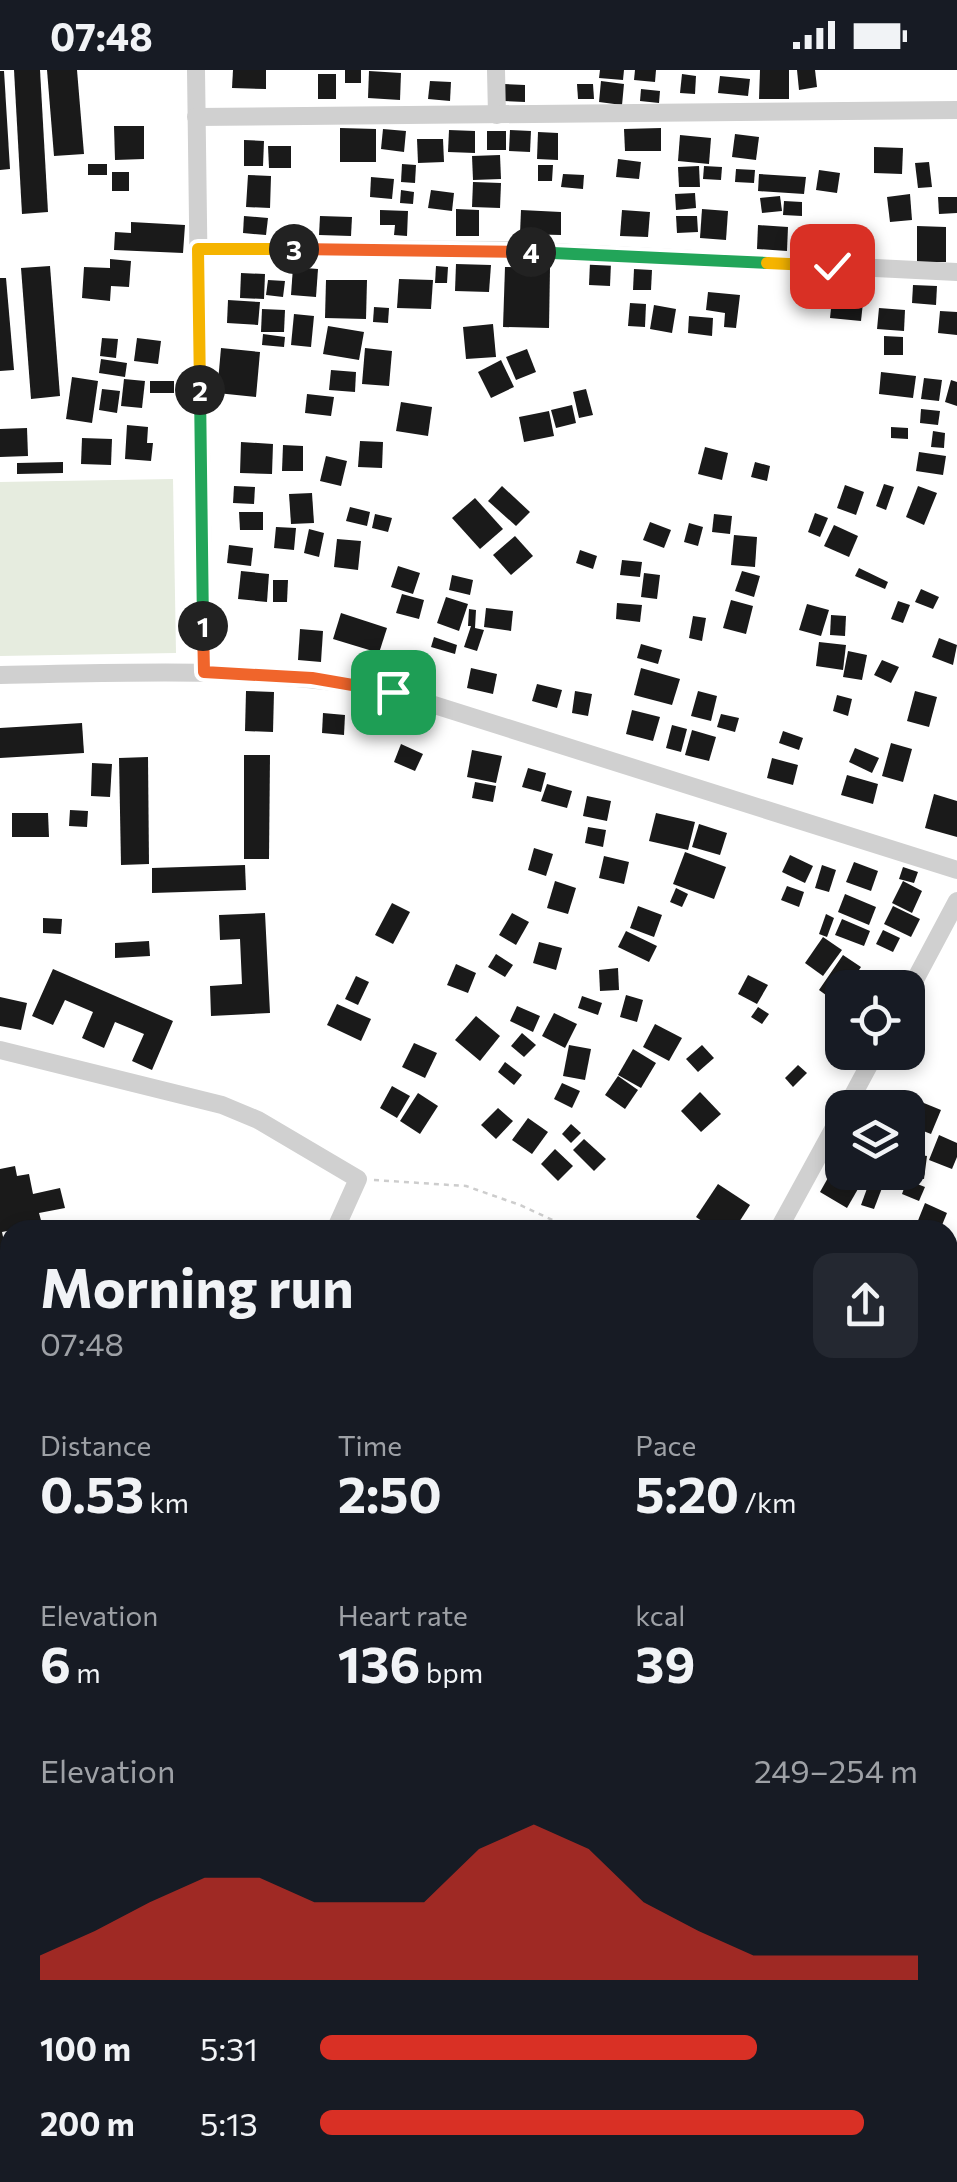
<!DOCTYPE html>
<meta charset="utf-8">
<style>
:root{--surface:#171b24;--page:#242831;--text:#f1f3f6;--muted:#9ea1a6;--accent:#d93025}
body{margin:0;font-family:Commissioner,sans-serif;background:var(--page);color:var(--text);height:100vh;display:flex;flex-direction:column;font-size:38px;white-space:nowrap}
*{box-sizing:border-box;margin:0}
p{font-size:32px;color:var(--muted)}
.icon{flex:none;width:55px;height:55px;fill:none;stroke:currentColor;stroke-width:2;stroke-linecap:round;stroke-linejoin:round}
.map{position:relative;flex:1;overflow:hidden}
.panel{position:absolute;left:0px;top:1150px;width:958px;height:962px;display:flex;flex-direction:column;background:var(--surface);border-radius:30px 30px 0 0;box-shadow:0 5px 15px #0003}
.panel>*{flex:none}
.tools{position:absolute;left:825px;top:900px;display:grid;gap:20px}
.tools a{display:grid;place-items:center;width:100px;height:100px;border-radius:20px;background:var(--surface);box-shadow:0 5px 15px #0003;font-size:50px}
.pin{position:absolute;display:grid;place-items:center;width:85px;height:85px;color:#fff;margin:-42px;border-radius:20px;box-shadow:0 5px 15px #0006}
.km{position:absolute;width:50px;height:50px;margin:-25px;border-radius:50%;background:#222;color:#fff;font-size:28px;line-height:50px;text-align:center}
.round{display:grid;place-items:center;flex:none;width:105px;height:105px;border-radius:20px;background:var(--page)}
.headline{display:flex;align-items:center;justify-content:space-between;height:170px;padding:0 40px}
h1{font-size:55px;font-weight:700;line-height:75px}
.stats{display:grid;grid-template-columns:repeat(3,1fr);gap:15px;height:170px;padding:10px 40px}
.stats div{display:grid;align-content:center}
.stats b{font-size:50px;font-weight:700}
.stats small{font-size:28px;font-weight:400}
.stats p{font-size:28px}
.chart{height:280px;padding:20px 40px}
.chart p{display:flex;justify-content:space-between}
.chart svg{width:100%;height:180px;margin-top:10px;fill:var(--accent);opacity:.7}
ul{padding:0 40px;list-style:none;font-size:32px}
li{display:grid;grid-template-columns:160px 120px 1fr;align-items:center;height:75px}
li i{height:25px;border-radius:12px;background:var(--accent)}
.status{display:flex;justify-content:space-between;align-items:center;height:70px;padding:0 50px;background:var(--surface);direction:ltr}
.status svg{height:28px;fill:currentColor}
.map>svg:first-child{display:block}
.green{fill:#e6ecdf}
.building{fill:#1a1a1a}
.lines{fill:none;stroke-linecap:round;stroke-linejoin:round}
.path{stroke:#cdcdcd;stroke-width:2.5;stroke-dasharray:5 5;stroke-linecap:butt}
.street{stroke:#d0d0d0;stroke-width:18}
.split-1-casing{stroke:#fff;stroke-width:20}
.split-2-casing{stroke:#fff;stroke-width:20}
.split-3-casing{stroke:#fff;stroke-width:20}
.split-4-casing{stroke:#fff;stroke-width:20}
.split-5-casing{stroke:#fff;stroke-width:20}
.split-6-casing{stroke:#fff;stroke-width:20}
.split-1{stroke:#f0652b;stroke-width:12}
.split-2{stroke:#22a559;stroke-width:12}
.split-3{stroke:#f5b400;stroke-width:12}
.split-4{stroke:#f0652b;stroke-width:12}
.split-5{stroke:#22a559;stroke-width:12}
.split-6{stroke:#f5b400;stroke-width:12}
</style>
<div class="status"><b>07:48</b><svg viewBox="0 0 49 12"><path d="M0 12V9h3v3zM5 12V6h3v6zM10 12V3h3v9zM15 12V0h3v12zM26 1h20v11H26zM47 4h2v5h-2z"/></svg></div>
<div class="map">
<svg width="957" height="2112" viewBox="0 0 957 2112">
<rect width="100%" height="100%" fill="#fff"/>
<!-- green -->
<polygon class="green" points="173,409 176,583 0,586 0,412"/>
<!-- building -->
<g class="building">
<polygon points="14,0 40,0 48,142 22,144"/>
<polygon points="47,0 77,0 84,84 54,86"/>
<polygon points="233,0 266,0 266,19 232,18"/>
<rect x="345" y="0" width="16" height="13"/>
<polygon points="600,0 624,0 623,10 599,8"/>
<polygon points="635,0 656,0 655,12 634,10"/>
<polygon points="760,0 789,0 789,29 759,29"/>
<polygon points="797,0 815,0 817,17 799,20"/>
<polygon points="0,1 4,1 10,99 0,100"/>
<polygon points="369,1 401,3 400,30 368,28"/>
<rect x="318" y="4" width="18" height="25"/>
<polygon points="682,4 696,6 695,24 680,23"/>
<polygon points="720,6 750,9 748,26 718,23"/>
<polygon points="430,11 451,12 450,31 428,29"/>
<polygon points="601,11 624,14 622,35 599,32"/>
<polygon points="504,14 525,15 525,32 504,31"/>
<polygon points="577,14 593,14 594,29 578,29"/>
<polygon points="641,19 660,21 659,33 640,31"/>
<polygon points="114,56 144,56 144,89 115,90"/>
<polygon points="340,58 376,59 376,92 340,92"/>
<polygon points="661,58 661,81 625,81 624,59"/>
<polygon points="383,59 406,61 404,82 381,79"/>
<polygon points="449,60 475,61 475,83 448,82"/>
<polygon points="510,60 531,61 530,82 509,81"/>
<rect x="487" y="61" width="19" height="19"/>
<polygon points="538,62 558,63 558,90 537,89"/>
<polygon points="735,64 759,67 756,90 732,87"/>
<polygon points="680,65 711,68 709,94 678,91"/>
<polygon points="417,69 443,69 444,92 418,93"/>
<polygon points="244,70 264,71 263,96 244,96"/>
<polygon points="268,76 291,76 291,98 269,98"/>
<polygon points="874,77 903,78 902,104 874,103"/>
<polygon points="500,85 501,109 473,110 472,86"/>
<polygon points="618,89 641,92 639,109 616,107"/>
<polygon points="929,92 932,117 918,118 915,93"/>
<rect x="88" y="94" width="19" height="11"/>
<polygon points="402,94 416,95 415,113 401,112"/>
<polygon points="538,95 553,95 552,111 538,111"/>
<polygon points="699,96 700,117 679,117 678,97"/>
<polygon points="704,96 722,97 721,110 703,109"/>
<polygon points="736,99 755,100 754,113 735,112"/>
<polygon points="819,100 840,103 837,123 816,120"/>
<rect x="112" y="102" width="17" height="19"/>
<polygon points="563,104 584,105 583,119 561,117"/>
<polygon points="759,104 806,107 804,124 758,121"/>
<polygon points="248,105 271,106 270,138 246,137"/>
<polygon points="371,107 394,109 392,129 370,127"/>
<polygon points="473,112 501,113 500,138 472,137"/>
<polygon points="401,120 414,122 413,134 400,133"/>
<polygon points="431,120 454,123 452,141 428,138"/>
<polygon points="695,123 696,138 676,140 675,124"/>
<polygon points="910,124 912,150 890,152 887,127"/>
<polygon points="780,126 782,141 762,143 760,128"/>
<polygon points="938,127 957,127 957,143 939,144"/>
<polygon points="784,131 802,132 802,146 783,145"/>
<polygon points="456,139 479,140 479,166 456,166"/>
<polygon points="702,139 728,141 726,170 700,168"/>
<polygon points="380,140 408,141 407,166 394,165 395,155 380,155"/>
<polygon points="521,140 561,142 561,165 520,164"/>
<polygon points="622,140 650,142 648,167 620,166"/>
<polygon points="244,146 268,148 266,165 243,163"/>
<polygon points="320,146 352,147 351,166 319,165"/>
<polygon points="676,146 697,146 698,162 677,163"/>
<polygon points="131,152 185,155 183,183 114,180 115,162 131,163"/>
<polygon points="758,155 788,157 787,181 757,179"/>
<polygon points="917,156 946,157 946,192 917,192"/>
<polygon points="818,158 838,158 837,177 818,176"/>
<polygon points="862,161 864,178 841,181 838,164"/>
<polygon points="110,189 131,191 129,217 111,216 110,231 82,228 84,197 110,198"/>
<polygon points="590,192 611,193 610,216 589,215"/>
<polygon points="456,194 491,195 489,222 455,221"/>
<polygon points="50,196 60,326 31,329 21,198"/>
<polygon points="436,196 448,197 447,213 435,213"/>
<polygon points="293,197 318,199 316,227 291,225"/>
<polygon points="505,197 550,198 549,258 503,257"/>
<polygon points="634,199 652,200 651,220 633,220"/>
<polygon points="241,203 265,204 264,229 240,228"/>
<polygon points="0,208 6,208 14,300 0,301"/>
<polygon points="399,209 433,210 431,239 397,238"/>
<polygon points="268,210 285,211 283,227 266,225"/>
<polygon points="326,210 367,210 366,249 325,248"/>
<polygon points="913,215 937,216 936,235 912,233"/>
<polygon points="833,219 864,223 861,251 830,248"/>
<polygon points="708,222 740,225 736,258 724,257 725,243 706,240"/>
<polygon points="228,230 260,232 258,255 227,253"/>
<polygon points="630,233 646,234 645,257 628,256"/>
<polygon points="654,235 676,239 672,263 650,259"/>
<polygon points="374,237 389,238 388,253 373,252"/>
<polygon points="879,238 905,240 904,261 877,259"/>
<polygon points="262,239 285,240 284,262 261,262"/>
<polygon points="940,241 957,242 957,265 938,263"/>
<polygon points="294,244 314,246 311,277 291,275"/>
<polygon points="689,246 713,248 712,266 688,263"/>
<polygon points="493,254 496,287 466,289 463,257"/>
<polygon points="328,256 364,262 359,290 323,284"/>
<polygon points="263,264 285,267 284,277 262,275"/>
<polygon points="884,266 903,267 903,285 884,285"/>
<polygon points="102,268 118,269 116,288 100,286"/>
<polygon points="137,268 161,271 158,294 134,291"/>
<polygon points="221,278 260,282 256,327 217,323"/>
<polygon points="365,278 392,281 389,316 362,314"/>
<polygon points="527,279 536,302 516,310 506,287"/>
<polygon points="101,289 127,293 125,307 99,303"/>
<polygon points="501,290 514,317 491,328 478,302"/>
<polygon points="331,300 356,302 355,322 329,320"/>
<polygon points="881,302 916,306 913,328 879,324"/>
<polygon points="72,307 98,311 92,353 66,349"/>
<polygon points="924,308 942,310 939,331 921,329"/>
<polygon points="124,309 145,311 142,338 121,336"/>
<polygon points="951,310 957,312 957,336 945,332"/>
<rect x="150" y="311" width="24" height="12"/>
<polygon points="102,319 120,321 117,343 99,340"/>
<polygon points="586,319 593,345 579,348 573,322"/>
<polygon points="307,324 334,327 331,346 305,343"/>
<polygon points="401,332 432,337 428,366 396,361"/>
<polygon points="572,335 576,353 556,358 551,340"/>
<polygon points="921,339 940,341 938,355 920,353"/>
<polygon points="549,341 554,366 524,372 519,347"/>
<polygon points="127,355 148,357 147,373 153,373 151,391 125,389"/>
<polygon points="891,357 908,358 908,369 891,368"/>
<polygon points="27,358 28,386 0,387 0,359"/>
<polygon points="933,361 945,363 944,378 931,377"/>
<polygon points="82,368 112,369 111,395 81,394"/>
<polygon points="360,371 383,372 382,398 358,397"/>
<polygon points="241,372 273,374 272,404 240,403"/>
<polygon points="283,375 303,376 303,401 282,401"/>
<polygon points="705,377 728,383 722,410 698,404"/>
<polygon points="919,382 946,386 943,405 916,401"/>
<polygon points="326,386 347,391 341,416 320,411"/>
<polygon points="63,392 63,403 17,404 17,393"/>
<polygon points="755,392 770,396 767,411 751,407"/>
<polygon points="884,414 894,417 886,440 876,436"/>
<polygon points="845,415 864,422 856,445 837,438"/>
<polygon points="234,416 255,417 254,434 233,433"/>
<polygon points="502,416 530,442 516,456 488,431"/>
<polygon points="918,416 937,423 924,455 906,447"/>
<polygon points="312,423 314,453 291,454 289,424"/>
<polygon points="475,428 503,459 480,479 452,448"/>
<polygon points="350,437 370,442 367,456 346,451"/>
<polygon points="239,442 263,442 263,460 240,460"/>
<polygon points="815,443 828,448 820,467 808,462"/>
<polygon points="375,444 392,448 388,462 372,458"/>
<polygon points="714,444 732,446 730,464 712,462"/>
<polygon points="650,452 671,460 664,478 643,470"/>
<polygon points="689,453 703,457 698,476 684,472"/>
<polygon points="834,455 858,466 849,487 824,476"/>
<polygon points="276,457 296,458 294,480 274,478"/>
<polygon points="309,459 324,463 319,487 304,483"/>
<polygon points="734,465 757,467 755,497 731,495"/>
<polygon points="515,466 533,486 511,505 493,485"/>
<polygon points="337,469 361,471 358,500 334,497"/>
<polygon points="229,475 253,478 251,496 227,493"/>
<polygon points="580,480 597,486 593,499 576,493"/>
<polygon points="622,490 642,492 640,507 620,505"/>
<polygon points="398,496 420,503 413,524 391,517"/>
<polygon points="859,498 888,512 885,519 855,506"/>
<polygon points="241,501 269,504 267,532 238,529"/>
<polygon points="742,501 760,506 754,527 735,521"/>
<polygon points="644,503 660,505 657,529 641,527"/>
<polygon points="452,505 473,510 470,525 449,520"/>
<polygon points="273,510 288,510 287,532 273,532"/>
<polygon points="921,519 939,527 933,539 915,532"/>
<polygon points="402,524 424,530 419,549 396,543"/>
<polygon points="446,527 468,534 459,561 437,553"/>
<polygon points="731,530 753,536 746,564 723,558"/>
<polygon points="898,531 910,535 903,553 891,549"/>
<polygon points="617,533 642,535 640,552 616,549"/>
<polygon points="807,534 829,540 821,566 799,560"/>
<polygon points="486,538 513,541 511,561 484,557"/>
<polygon points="469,539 476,540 475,558 484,560 477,581 464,577 471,556 468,556"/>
<polygon points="341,543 387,558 379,583 333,569"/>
<polygon points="831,545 846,546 845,566 830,565"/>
<polygon points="693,546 706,548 702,571 689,568"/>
<polygon points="300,559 323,561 321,592 298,590"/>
<polygon points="434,567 457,575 455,584 431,577"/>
<polygon points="939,568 957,575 953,595 932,587"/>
<polygon points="819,572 846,575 843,600 816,596"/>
<polygon points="641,574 662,580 658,594 637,588"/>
<polygon points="848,581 867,585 862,610 843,607"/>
<polygon points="882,590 899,597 891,613 874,605"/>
<polygon points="471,598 497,604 493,624 467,618"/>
<polygon points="641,598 680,609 672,635 634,625"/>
<polygon points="537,614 562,620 557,638 532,631"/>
<polygon points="246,621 274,622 273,662 245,661"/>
<polygon points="575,621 592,624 588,646 572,643"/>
<polygon points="698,621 717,626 711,651 691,646"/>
<polygon points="915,621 937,627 929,657 907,651"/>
<polygon points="837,625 852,629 848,646 833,641"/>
<polygon points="632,640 660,647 653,671 626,664"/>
<polygon points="323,643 345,645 344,665 322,663"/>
<polygon points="721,644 739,648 735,662 717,657"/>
<polygon points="82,653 84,683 0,688 0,658"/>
<polygon points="672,655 687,659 681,682 666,678"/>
<polygon points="692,660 716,667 709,691 685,685"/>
<polygon points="783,661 803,668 799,680 779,673"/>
<polygon points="891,673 912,679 903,712 882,706"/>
<polygon points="401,674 423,684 415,701 394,692"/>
<polygon points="855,678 879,688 872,703 849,692"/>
<polygon points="472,680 502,686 496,713 467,707"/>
<polygon points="244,685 270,685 269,789 244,789"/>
<polygon points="148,687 149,794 121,795 119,688"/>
<polygon points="772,688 798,695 793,715 767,708"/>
<polygon points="92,693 112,694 110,727 91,726"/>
<polygon points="528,698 546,703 541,722 522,717"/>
<polygon points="847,705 878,714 873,734 841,725"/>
<polygon points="475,712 496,716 493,732 472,728"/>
<polygon points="547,714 572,721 567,738 541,731"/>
<polygon points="934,724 957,731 957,767 925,758"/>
<polygon points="587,726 611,731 607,751 583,746"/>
<polygon points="70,740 88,741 87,757 69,756"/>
<polygon points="12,743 48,743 49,767 12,767"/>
<polygon points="656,743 695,752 688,780 649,771"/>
<polygon points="699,754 727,763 720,785 692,777"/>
<polygon points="588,757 606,760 603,777 585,773"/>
<polygon points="534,778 553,784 546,806 528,800"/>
<polygon points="685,782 726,797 714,829 673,814"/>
<polygon points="790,785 813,796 805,813 782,802"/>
<polygon points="604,786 629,792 624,814 599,808"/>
<polygon points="854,792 878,801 871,821 846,812"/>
<polygon points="245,795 246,820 152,823 152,798"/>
<polygon points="822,795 836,800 829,822 815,818"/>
<polygon points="903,797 918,802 914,813 899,809"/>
<polygon points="555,811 576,818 568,844 547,838"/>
<polygon points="903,811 922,821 912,843 892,833"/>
<polygon points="787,816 804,822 799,837 781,830"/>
<polygon points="676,818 688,824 682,837 670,832"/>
<polygon points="845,824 876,837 869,855 838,842"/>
<polygon points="392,833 410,842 393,874 375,865"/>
<polygon points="638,836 662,845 654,867 630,858"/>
<polygon points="893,836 920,849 911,867 884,854"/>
<polygon points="265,843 270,943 211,946 210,916 242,914 240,869 220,870 219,845"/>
<polygon points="512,843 529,852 516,875 499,865"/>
<polygon points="826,844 834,848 827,867 819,864"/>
<polygon points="43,848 62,849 61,864 43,863"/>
<polygon points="842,849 870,861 864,876 835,865"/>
<polygon points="883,860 900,868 893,882 876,874"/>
<polygon points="626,861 657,876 649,892 618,877"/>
<polygon points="823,867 842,880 823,906 805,893"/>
<polygon points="149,871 150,886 115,888 115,873"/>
<polygon points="539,872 562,878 556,900 533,893"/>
<polygon points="496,884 513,895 505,907 488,897"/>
<polygon points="843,885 861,897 847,918 842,918 837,933 819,920"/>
<polygon points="456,894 476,903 468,923 447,915"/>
<polygon points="618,898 619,920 600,921 599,900"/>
<polygon points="53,899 173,951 152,1000 132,991 144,964 115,952 104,978 82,968 93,942 65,930 53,955 32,946"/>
<polygon points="748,905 768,915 757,934 738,924"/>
<polygon points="356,906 369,912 358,935 345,929"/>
<polygon points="626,925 643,930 637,952 620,947"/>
<polygon points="582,926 602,933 598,945 578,938"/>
<polygon points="0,927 27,933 21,960 0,956"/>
<polygon points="337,934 371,949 361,971 327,955"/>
<polygon points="517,936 540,946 533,962 510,951"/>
<polygon points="758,937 769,944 762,954 751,947"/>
<polygon points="554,943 577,954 565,978 542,966"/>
<polygon points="476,946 500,966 480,991 455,970"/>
<polygon points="655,954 682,968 669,991 643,977"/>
<polygon points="522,963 536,975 524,987 511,976"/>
<polygon points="414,973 437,983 425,1008 402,997"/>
<polygon points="569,975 591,979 585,1010 563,1006"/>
<polygon points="702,975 714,988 698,1002 686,989"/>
<polygon points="633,979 656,993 641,1018 618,1005"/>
<polygon points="505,992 522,1005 514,1015 498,1002"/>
<polygon points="798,995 807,1003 793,1017 785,1008"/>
<polygon points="618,1006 638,1020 625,1039 605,1025"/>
<polygon points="562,1013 580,1021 572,1038 554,1029"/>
<polygon points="392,1016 410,1026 397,1048 380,1038"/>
<polygon points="700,1022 721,1044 701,1062 681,1041"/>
<polygon points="418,1023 438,1036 420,1064 400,1051"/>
<polygon points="919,1031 941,1040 931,1064 908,1055"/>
<polygon points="498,1038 513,1051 496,1069 481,1055"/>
<polygon points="528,1048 548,1062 532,1084 512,1070"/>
<polygon points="571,1054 581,1063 571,1073 562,1064"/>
<polygon points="939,1065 957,1073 957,1087 952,1099 929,1090"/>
<polygon points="584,1069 606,1089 594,1101 573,1080"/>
<polygon points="555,1079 573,1096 558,1111 541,1094"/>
<polygon points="908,1083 927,1086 924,1109 894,1105 908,1102"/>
<polygon points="15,1096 17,1106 29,1104 33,1124 60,1118 65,1138 39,1143 42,1154 2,1162 8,1190 0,1192 0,1099"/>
<polygon points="834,1097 862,1112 847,1138 820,1122"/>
<polygon points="907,1110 925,1117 919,1131 902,1124"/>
<polygon points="869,1113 882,1118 874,1139 861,1135"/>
<polygon points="718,1114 750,1135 734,1160 715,1160 696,1147"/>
<polygon points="925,1133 947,1143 940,1160 915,1158"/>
<polygon points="8,1476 10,1538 1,1541 0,1478"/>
<polygon points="0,1938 10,1945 10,1972 2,1966 7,1959 0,1954"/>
</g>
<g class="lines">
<!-- path -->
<polyline class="path" points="374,1110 466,1116 520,1135 574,1160"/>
<!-- street -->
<g class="street">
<polyline points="196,0 204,602"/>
<polyline points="496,0 497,45"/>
<polyline points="196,47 957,40"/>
<polyline points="199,179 510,180 957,202"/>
<path d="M0,605C131,603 264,595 393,622L957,800"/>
<polyline points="908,923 957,831"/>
<polyline points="0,980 222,1035 258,1050 358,1109 335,1160"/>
<polyline points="846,1038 876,982"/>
<polyline points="778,1160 842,1043"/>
<polyline points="0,1712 10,1710"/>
<polyline points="0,1762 10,1775"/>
</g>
</g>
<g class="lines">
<!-- split-1 casing -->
<g class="split-1-casing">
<polyline id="split-1" points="203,556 204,602 312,608 393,622"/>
</g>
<!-- split-2 casing -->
<g class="split-2-casing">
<polyline id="split-2" points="200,320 203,556"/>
</g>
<!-- split-3 casing -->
<g class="split-3-casing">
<polyline id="split-3" points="200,320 198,179 294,179"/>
</g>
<!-- split-4 casing -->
<g class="split-4-casing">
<polyline id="split-4" points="294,179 531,182"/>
</g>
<!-- split-5 casing -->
<g class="split-5-casing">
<polyline id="split-5" points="531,182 767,193"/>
</g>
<!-- split-6 casing -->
<g class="split-6-casing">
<polyline id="split-6" points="767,193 832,196"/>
</g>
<!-- split-1 -->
<use href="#split-1" class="split-1"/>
<!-- split-2 -->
<use href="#split-2" class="split-2"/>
<!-- split-3 -->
<use href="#split-3" class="split-3"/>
<!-- split-4 -->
<use href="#split-4" class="split-4"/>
<!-- split-5 -->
<use href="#split-5" class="split-5"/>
<!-- split-6 -->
<use href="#split-6" class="split-6"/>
</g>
</svg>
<div class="tools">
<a><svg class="icon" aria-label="locate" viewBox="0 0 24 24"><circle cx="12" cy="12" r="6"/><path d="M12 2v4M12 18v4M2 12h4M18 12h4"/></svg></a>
<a><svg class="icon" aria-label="layers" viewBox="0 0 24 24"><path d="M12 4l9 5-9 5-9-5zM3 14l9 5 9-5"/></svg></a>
</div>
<div class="pin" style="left:393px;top:622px;background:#1e9e55"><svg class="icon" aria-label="arrive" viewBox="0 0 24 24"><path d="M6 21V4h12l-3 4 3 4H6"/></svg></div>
<div class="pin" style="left:832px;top:196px;background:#d93025"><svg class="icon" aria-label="check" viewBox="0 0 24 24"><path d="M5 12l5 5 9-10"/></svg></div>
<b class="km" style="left:203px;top:556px">1</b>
<b class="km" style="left:200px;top:320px">2</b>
<b class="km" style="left:294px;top:179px">3</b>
<b class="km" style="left:531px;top:182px">4</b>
<section class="panel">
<div class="headline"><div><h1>Morning run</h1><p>07:48</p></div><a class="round"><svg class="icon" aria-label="share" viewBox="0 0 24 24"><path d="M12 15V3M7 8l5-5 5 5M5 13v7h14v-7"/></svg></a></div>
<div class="stats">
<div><p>Distance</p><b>0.53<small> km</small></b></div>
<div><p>Time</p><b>2:50</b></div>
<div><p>Pace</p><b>5:20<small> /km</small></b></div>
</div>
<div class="stats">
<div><p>Elevation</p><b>6<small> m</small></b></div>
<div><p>Heart rate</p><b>136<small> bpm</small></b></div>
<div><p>kcal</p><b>39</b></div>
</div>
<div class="chart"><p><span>Elevation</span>249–254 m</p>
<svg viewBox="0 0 160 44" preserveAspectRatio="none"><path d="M0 44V38L10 32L20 25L30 19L40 19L50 25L60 25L70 25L80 12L90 6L100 12L110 25L120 32L130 38L140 38L150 38L160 38V44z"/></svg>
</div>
<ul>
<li><b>100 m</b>5:31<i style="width:73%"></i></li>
<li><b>200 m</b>5:13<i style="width:91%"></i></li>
</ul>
</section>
</div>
